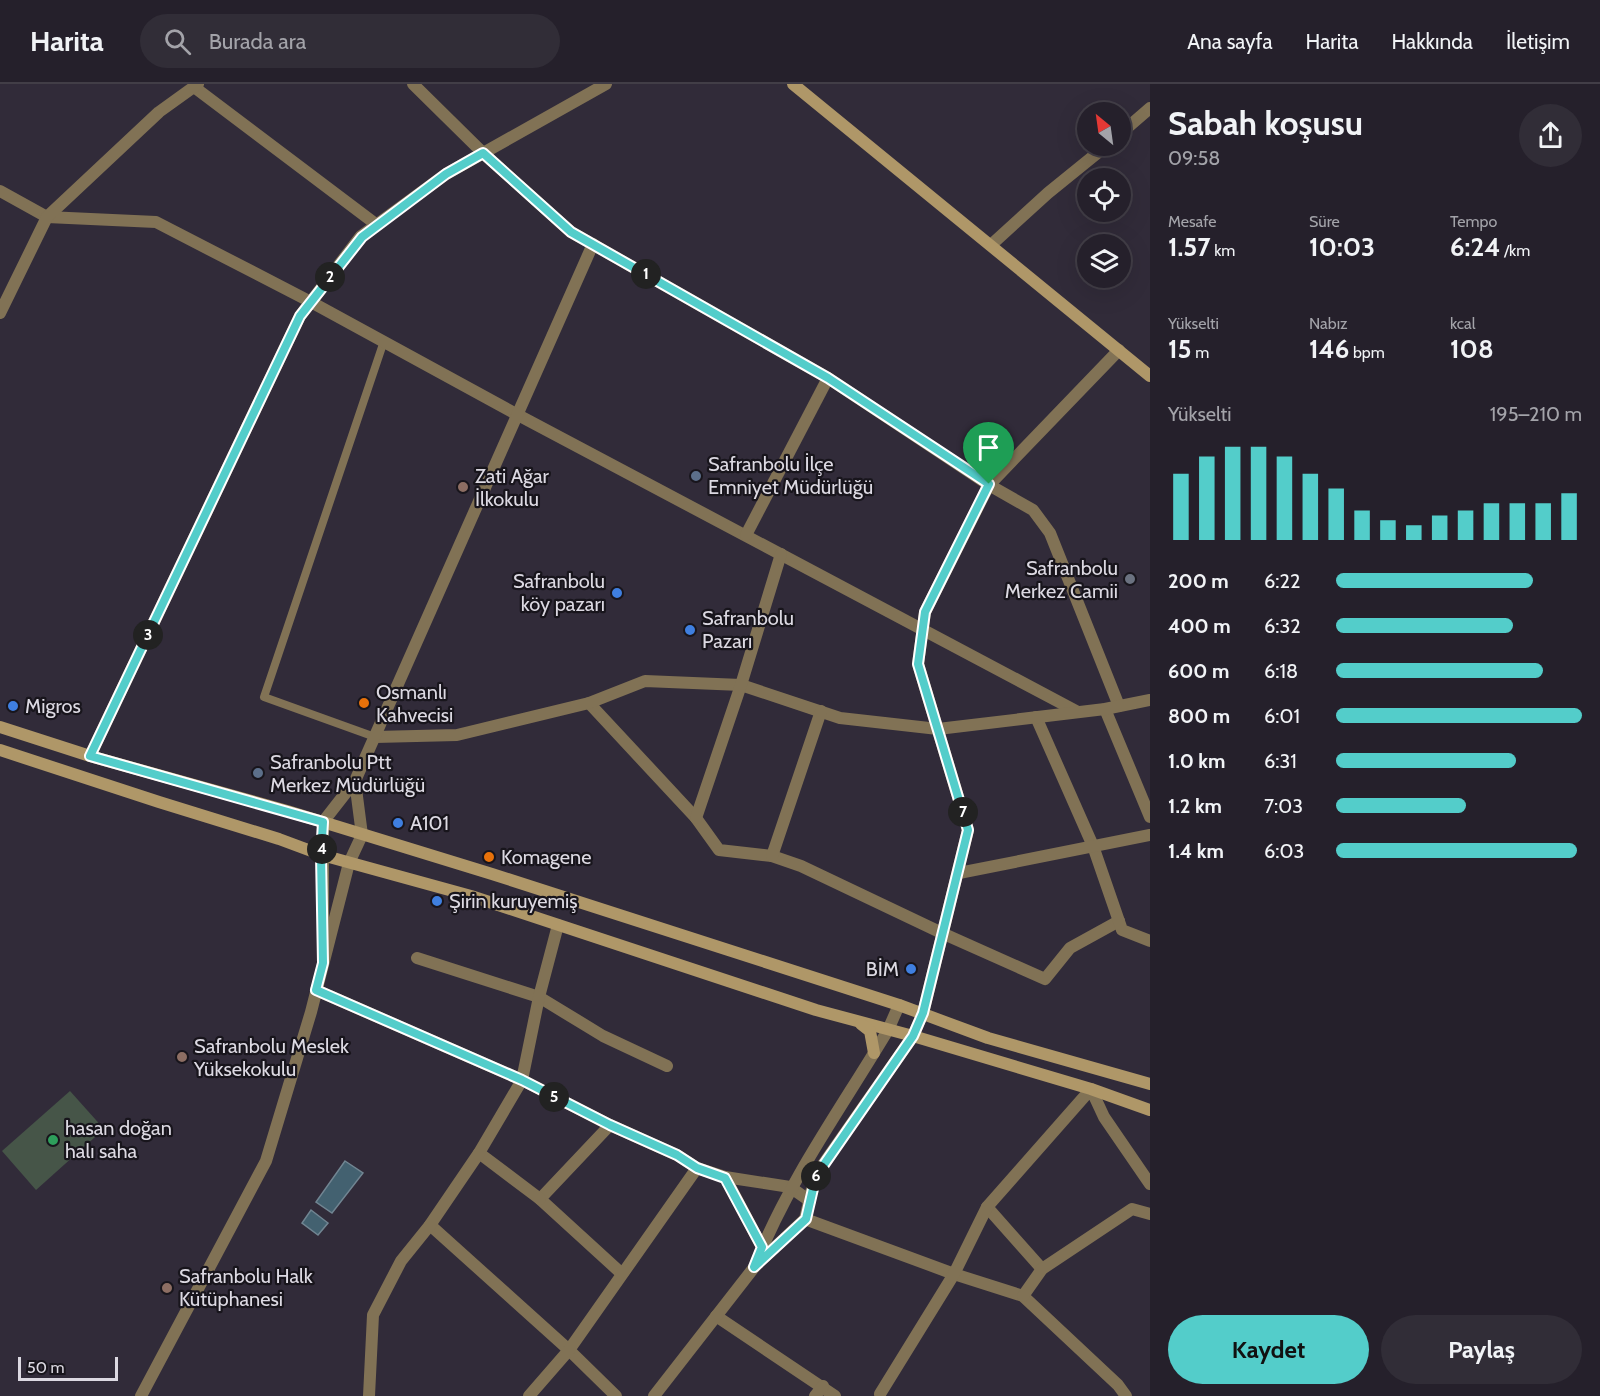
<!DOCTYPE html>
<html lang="tr">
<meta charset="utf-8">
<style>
:root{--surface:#25202b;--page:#312d37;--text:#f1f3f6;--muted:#a3a3a9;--line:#423e47;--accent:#53cdca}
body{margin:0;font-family:Cabin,sans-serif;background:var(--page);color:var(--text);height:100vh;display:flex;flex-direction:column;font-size:22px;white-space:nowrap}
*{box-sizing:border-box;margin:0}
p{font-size:20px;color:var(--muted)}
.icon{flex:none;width:33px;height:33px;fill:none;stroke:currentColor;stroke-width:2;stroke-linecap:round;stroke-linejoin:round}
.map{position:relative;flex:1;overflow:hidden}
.details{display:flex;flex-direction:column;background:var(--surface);width:450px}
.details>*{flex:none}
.needle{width:39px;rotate:331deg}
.tools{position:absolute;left:1077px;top:18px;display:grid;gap:12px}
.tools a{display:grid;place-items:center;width:54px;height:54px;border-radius:50%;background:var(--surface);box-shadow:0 6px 24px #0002,0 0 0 2px var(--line);font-size:30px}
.scale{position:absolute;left:18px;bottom:15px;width:100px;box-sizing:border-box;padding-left:6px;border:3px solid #dcd9e2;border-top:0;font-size:16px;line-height:21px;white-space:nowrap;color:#dcd9e2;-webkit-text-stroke:4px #18151c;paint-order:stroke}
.pin{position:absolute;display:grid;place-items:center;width:51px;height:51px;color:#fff;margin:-62px -26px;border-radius:50% 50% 50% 0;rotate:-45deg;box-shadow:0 0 6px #0007}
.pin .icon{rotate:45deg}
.km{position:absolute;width:30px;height:30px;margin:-15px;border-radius:50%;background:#222;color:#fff;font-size:16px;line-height:30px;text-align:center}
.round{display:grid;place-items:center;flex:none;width:63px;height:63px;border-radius:32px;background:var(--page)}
.summary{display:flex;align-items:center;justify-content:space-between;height:102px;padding:0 18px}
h1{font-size:33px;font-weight:700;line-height:45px}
.figures{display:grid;grid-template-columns:repeat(3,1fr);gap:9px;height:102px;padding:6px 18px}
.figures div{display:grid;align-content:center}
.figures b{font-size:26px;font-weight:700}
.figures small{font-size:16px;font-weight:400}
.figures p{font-size:16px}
.chart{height:168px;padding:12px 18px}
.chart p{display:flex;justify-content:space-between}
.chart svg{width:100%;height:108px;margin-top:6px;stroke:var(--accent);stroke-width:6}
.primary-button{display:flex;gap:12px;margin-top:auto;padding:12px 18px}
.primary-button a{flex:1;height:69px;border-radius:36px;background:var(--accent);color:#111;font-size:24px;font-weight:700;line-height:69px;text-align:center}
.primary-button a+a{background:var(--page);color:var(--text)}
ul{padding:0 18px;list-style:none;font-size:20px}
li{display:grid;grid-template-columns:96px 72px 1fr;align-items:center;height:45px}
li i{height:15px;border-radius:8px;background:var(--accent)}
header{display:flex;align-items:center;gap:36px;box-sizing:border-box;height:84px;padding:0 30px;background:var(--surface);border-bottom:2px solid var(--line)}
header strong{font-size:28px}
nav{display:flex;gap:33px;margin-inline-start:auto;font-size:21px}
.search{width:420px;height:54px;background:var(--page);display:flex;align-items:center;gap:15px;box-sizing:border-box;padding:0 21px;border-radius:33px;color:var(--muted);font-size:22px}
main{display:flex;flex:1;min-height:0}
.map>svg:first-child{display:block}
.green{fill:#465548}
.water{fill:#436170;stroke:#718592;stroke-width:1.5}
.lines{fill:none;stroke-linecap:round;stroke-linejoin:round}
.lane{stroke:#817255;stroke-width:8}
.street{stroke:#817255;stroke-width:12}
.secondary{stroke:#af9768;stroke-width:12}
.route-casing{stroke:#fff;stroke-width:12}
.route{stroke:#53cdca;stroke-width:8}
.service-dot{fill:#5c6f8a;stroke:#18151c;stroke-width:2}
.education-dot{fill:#8d6e63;stroke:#18151c;stroke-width:2}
.worship-dot{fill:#6b7280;stroke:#18151c;stroke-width:2}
.shop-dot{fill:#3f7fe0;stroke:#18151c;stroke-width:2}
.food-dot{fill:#e8710a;stroke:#18151c;stroke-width:2}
.leisure-dot{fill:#2e9e5b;stroke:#18151c;stroke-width:2}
.labels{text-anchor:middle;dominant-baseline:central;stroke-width:4.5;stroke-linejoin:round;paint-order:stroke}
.poi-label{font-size:20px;fill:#dcd9e2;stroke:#18151c;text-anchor:start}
</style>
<header>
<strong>Harita</strong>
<div class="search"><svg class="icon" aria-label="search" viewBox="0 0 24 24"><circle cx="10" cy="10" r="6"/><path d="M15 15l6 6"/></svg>Burada ara</div>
<nav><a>Ana sayfa</a><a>Harita</a><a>Hakkında</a><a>İletişim</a></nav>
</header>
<main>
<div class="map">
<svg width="1150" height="1312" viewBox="0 0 1150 1312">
<rect width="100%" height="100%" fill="#312b39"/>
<!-- green -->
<polygon class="green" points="70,1007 104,1045 36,1106 2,1067"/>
<!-- water -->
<g class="water">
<polygon points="345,1077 363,1089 332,1129 316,1118"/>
<polygon points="311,1126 328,1139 318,1151 302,1139"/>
</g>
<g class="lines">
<!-- lane -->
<polyline class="lane" points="375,653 264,613 384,257"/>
<!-- street -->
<g class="street">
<polyline points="413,0 483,69 571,148 828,294 989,401 1033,426 1050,449 1119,622"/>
<polyline points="194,3 377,141"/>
<polyline points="1120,50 1150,24"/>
<polyline points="0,107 47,133 156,138 311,218 518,331 1078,628"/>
<polyline points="991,161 1048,109 1106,62"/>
<polyline points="0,229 47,133 159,28 198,0"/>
<polyline points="746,451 828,294"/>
<polyline points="589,619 696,734 719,766 772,772 801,782 944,850 1045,895 1070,864 1119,837"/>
<polyline points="1105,625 1150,733"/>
<polyline points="1036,633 1093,762 1122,846 1150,857"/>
<polyline points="375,653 457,651 589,619 645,597 741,601 840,634 938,645 1105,625 1150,616"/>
<polyline points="90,672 300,232 361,152 446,90 606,0"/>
<polyline points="696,734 741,601 781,470"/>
<polyline points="772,772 821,627"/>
<polyline points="959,789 1150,751"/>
<polyline points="417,874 539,913 603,952 667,982"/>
<polyline points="323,879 323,738 355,697 593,160"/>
<polyline points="316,906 522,996 610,1041 677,1071 697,1084 725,1093 790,1103 810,1117"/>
<polyline points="610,1041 540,1115 621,1189"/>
<polyline points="479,1069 540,1115"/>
<polyline points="725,1093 762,1163"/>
<polyline points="987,1123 1042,1185"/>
<polyline points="805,1135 954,1190 1023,1212 1118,1301 1126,1312"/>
<polyline points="430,1141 569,1266 616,1312"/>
<path d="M756,1179C789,1096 842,1023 888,946L899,921"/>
<polyline points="1023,1212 1042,1185 1132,1125 1150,1130"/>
<polyline points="716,1232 835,1312"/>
<polyline points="880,1310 954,1190 987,1123 1091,1005 1104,1033 1150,1100"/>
<polyline points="141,1312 266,1077 311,928 349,779 362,751 355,697"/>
<polyline points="369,1312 373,1231 401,1177 430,1141 479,1069 522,996 539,913 558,841"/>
<polyline points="529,1312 569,1266 697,1084"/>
<polyline points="654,1312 756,1181 805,1135 815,1092 913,952 923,929 968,746 918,580 925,528 989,401 1119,266"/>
<polyline points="815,1312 823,1302"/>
</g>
<!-- secondary -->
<g class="secondary">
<polyline points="793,0 1150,292"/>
<polyline points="0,643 90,672 287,727 492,790 899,921 988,954 1150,1000"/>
<polyline points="0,666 159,718 279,755 322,771 471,812 816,926 913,952 1091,1005 1150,1026"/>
<polyline points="861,940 870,947 874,969"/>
</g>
</g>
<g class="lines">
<!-- route casing -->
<g class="route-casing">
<polygon id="route" points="483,69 571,148 828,294 989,400 925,528 918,580 968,746 923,929 913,952 816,1092 806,1135 754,1183 762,1163 725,1094 697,1084 677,1071 610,1041 522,996 316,906 323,879 321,771 323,738 90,672 300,232 362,153 446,90"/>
</g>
<!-- route -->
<use href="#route" class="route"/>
</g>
<!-- markers -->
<g class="service-dot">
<circle cx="696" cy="392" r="6"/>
<circle cx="258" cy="689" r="6"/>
</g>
<g class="education-dot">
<circle cx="463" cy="403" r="6"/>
<circle cx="182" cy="973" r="6"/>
<circle cx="167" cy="1204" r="6"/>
</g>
<circle class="worship-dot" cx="1130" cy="495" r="6"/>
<g class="shop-dot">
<circle cx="617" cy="509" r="6"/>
<circle cx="690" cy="546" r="6"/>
<circle cx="13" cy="622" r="6"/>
<circle cx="398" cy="739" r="6"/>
<circle cx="437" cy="817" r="6"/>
<circle cx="911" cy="885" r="6"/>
</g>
<g class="food-dot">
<circle cx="364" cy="619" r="6"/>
<circle cx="489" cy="773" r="6"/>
</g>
<circle class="leisure-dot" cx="53" cy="1056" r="6"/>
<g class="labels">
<!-- poi labels -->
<g class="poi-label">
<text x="708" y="380">Safranbolu İlçe<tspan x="708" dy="23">Emniyet Müdürlüğü</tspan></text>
<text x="475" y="392">Zati Ağar<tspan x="475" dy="23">İlkokulu</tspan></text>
<text x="1118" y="484" text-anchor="end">Safranbolu<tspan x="1118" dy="23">Merkez Camii</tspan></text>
<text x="605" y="497" text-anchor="end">Safranbolu<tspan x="605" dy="23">köy pazarı</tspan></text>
<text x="702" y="534">Safranbolu<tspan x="702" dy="23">Pazarı</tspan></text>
<text x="376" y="608">Osmanlı<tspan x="376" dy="23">Kahvecisi</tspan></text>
<text x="25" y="622">Migros</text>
<text x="270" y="678">Safranbolu Ptt<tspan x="270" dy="23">Merkez Müdürlüğü</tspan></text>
<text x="410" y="739">A101</text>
<text x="501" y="773">Komagene</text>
<text x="449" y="817">Şirin kuruyemiş</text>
<text x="899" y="885" text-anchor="end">BİM</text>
<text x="194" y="962">Safranbolu Meslek<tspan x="194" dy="23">Yüksekokulu</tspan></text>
<text x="65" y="1044">hasan doğan<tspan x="65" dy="23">halı saha</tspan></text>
<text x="179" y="1192">Safranbolu Halk<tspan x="179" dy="23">Kütüphanesi</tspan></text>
</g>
</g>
</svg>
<div class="tools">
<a><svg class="needle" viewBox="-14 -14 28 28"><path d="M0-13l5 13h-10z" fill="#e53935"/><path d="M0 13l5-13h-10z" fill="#a3a3a9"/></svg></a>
<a><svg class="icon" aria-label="locate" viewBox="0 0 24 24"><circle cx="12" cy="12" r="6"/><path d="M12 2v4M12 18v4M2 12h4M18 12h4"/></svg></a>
<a><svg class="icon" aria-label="layers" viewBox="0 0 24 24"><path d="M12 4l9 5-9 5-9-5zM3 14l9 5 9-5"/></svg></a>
</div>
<div class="scale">50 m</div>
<div class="pin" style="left:989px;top:400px;background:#1e9e55"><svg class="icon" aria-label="arrive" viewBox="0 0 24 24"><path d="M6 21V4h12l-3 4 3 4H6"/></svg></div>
<b class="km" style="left:646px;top:190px">1</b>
<b class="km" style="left:330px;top:193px">2</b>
<b class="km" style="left:148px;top:551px">3</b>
<b class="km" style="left:322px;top:765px">4</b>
<b class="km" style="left:554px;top:1013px">5</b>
<b class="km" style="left:816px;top:1092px">6</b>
<b class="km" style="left:963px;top:728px">7</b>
</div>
<section class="details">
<div class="summary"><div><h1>Sabah koşusu</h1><p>09:58</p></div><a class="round"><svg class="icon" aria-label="share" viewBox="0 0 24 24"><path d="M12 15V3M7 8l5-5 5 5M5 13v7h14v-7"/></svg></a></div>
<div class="figures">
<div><p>Mesafe</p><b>1.57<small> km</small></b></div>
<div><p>Süre</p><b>10:03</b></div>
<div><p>Tempo</p><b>6:24<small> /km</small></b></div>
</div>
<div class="figures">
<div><p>Yükselti</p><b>15<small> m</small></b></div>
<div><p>Nabız</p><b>146<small> bpm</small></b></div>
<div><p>kcal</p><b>108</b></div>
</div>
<div class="chart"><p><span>Yükselti</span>195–210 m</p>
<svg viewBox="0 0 160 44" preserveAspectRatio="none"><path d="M5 44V17M15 44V10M25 44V6M35 44V6M45 44V10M55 44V17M65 44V23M75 44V32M85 44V36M95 44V38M105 44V34M115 44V32M125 44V29M135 44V29M145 44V29M155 44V25"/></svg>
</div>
<ul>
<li><b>200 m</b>6:22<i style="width:80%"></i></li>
<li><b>400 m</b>6:32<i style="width:72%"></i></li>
<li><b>600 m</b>6:18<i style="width:84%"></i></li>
<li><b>800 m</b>6:01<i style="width:100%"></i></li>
<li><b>1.0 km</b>6:31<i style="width:73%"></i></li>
<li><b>1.2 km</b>7:03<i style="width:53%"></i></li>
<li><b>1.4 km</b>6:03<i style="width:98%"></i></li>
</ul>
<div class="primary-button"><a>Kaydet</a><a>Paylaş</a></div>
</section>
</main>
